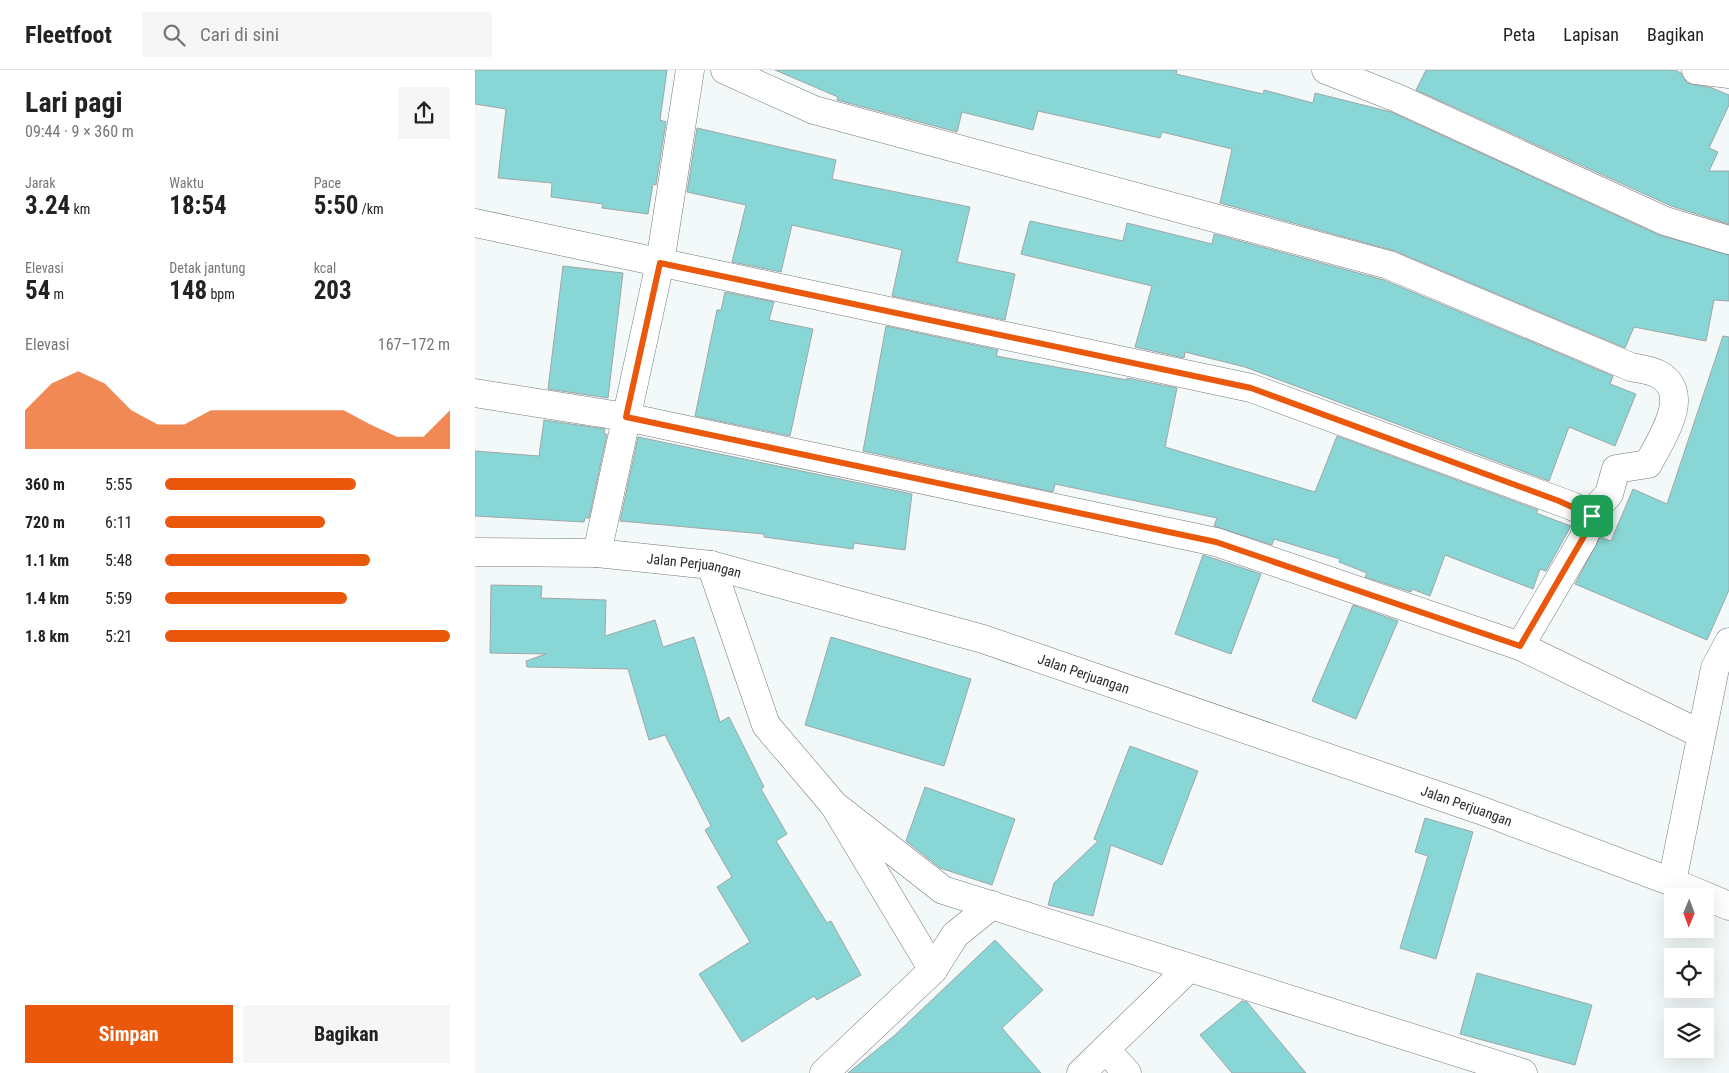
<!DOCTYPE html>
<html lang="id">
<meta charset="utf-8">
<style>
:root{--surface:#fff;--page:#f6f6f6;--text:#222;--muted:#767676;--line:#e0e0e0;--accent:#ea580c}
body{margin:0;font-family:"Roboto Condensed",sans-serif;background:var(--page);color:var(--text);height:100vh;display:flex;flex-direction:column;font-size:19px;white-space:nowrap}
*{box-sizing:border-box;margin:0}
p{font-size:16px;color:var(--muted)}
.icon{flex:none;width:28px;height:28px;fill:none;stroke:currentColor;stroke-width:2;stroke-linecap:round;stroke-linejoin:round}
.map{position:relative;flex:1;overflow:hidden}
.sheet{display:flex;flex-direction:column;background:var(--surface);width:475px}
.sheet>*{flex:none}
.needle{width:32px;rotate:181deg}
.fabs{position:absolute;left:1189px;top:818px;display:grid;gap:10px}
.fabs a{display:grid;place-items:center;width:50px;height:50px;border-radius:0px;background:var(--surface);box-shadow:0 5px 20px #0002;font-size:25px}
.pin{position:absolute;display:grid;place-items:center;width:42px;height:42px;color:#fff;margin:-21px;border-radius:10px;box-shadow:0 2px 8px #0006}
.round{display:grid;place-items:center;flex:none;width:52px;height:52px;border-radius:0px;background:var(--page)}
.overview{display:flex;align-items:center;justify-content:space-between;height:85px;padding:0 25px}
h1{font-size:28px;font-weight:700;line-height:38px}
.stats{display:grid;grid-template-columns:repeat(3,1fr);gap:8px;height:85px;padding:5px 25px}
.stats div{display:grid;align-content:center}
.stats b{font-size:25px;font-weight:700}
.stats small{font-size:14px;font-weight:400}
.stats p{font-size:14px}
.chart{height:140px;padding:10px 25px}
.chart p{display:flex;justify-content:space-between}
.chart svg{width:100%;height:90px;margin-top:5px;fill:var(--accent);opacity:.7}
.cta{display:flex;gap:10px;margin-top:auto;padding:10px 25px}
.cta a{flex:1;height:58px;border-radius:0px;background:var(--accent);color:#fff;font-size:20px;font-weight:700;line-height:58px;text-align:center}
.cta a+a{background:var(--page);color:var(--text)}
ul{padding:0 25px;list-style:none;font-size:16px}
li{display:grid;grid-template-columns:80px 60px 1fr;align-items:center;height:38px}
li i{height:12px;border-radius:6px;background:var(--accent)}
header{display:flex;align-items:center;gap:30px;box-sizing:border-box;height:70px;padding:0 25px;background:var(--surface);border-bottom:1px solid var(--line)}
header strong{font-size:24px}
nav{display:flex;gap:28px;margin-inline-start:auto;font-size:18px}
.search{width:350px;height:45px;background:var(--page);display:flex;align-items:center;gap:12px;box-sizing:border-box;padding:0 18px;border-radius:0px;color:var(--muted);font-size:19px}
main{display:flex;flex:1;min-height:0}
.map>svg:first-child{display:block}
.building{fill:#88d6d5;stroke:#a1a6a6}
.lines{fill:none;stroke-linecap:round;stroke-linejoin:round}
.minor-casing{stroke:#757a7b;stroke-width:29}
.minor{stroke:#fff;stroke-width:28}
.route-casing{stroke:#fff;stroke-width:10}
.route{stroke:#ea580c;stroke-width:6}
.labels{text-anchor:middle;dominant-baseline:central;stroke-width:4.5;stroke-linejoin:round;paint-order:stroke}
.street-label{font-size:14px;fill:#282a2b;stroke:#fff}
</style>
<header>
<strong>Fleetfoot</strong>
<div class="search"><svg class="icon" aria-label="search" viewBox="0 0 24 24"><circle cx="10" cy="10" r="6"/><path d="M15 15l6 6"/></svg>Cari di sini</div>
<nav><a>Peta</a><a>Lapisan</a><a>Bagikan</a></nav>
</header>
<main>
<section class="sheet">
<div class="overview"><div><h1>Lari pagi</h1><p>09:44 · 9 × 360 m</p></div><a class="round"><svg class="icon" aria-label="share" viewBox="0 0 24 24"><path d="M12 15V3M7 8l5-5 5 5M5 13v7h14v-7"/></svg></a></div>
<div class="stats">
<div><p>Jarak</p><b>3.24<small> km</small></b></div>
<div><p>Waktu</p><b>18:54</b></div>
<div><p>Pace</p><b>5:50<small> /km</small></b></div>
</div>
<div class="stats">
<div><p>Elevasi</p><b>54<small> m</small></b></div>
<div><p>Detak jantung</p><b>148<small> bpm</small></b></div>
<div><p>kcal</p><b>203</b></div>
</div>
<div class="chart"><p><span>Elevasi</span>167–172 m</p>
<svg viewBox="0 0 160 44" preserveAspectRatio="none"><path d="M0 44V25L10 12L20 6L30 12L40 25L50 32L60 32L70 25L80 25L90 25L100 25L110 25L120 25L130 32L140 38L150 38L160 25V44z"/></svg>
</div>
<ul>
<li><b>360 m</b>5:55<i style="width:67%"></i></li>
<li><b>720 m</b>6:11<i style="width:56%"></i></li>
<li><b>1.1 km</b>5:48<i style="width:72%"></i></li>
<li><b>1.4 km</b>5:59<i style="width:64%"></i></li>
<li><b>1.8 km</b>5:21<i style="width:100%"></i></li>
</ul>
<div class="cta"><a>Simpan</a><a>Bagikan</a></div>
</section>
<div class="map">
<svg width="1254" height="1003" viewBox="0 0 1254 1003">
<rect width="100%" height="100%" fill="#f3f8f9"/>
<!-- building -->
<g class="building">
<polygon points="0,0 192,0 185,50 191,52 181,115 178,114 173,144 127,138 128,134 76,127 77,113 23,108 31,39 0,34"/>
<polygon points="300,0 702,0 701,4 788,24 789,20 838,33 840,23 916,42 1184,165 1254,185 1254,231 1239,230 1231,271 1159,257 1150,278 920,181 745,133 757,79 687,62 685,68 563,41 558,60 487,42 482,62 362,30 363,27"/>
<polygon points="951,0 1200,0 1206,3 1212,13 1237,18 1254,25 1254,35 1234,78 1243,82 1234,101 1254,101 1254,154 1196,136 941,20"/>
<polygon points="222,58 361,90 357,109 495,137 482,192 540,204 530,250 417,226 427,180 317,155 306,202 257,192 271,135 212,122"/>
<polygon points="555,151 648,171 652,153 737,174 739,164 909,210 1138,306 1135,314 1161,324 1140,376 1094,357 1074,411 770,297 710,282 709,288 660,277 677,216 546,184"/>
<polygon points="88,196 148,203 133,328 73,319"/>
<polygon points="250,222 299,232 294,250 338,259 315,366 220,346 242,240 246,240"/>
<polygon points="411,256 523,280 521,286 652,310 652,308 702,318 690,377 840,422 862,366 1063,440 1061,443 1096,456 1071,501 1065,499 1058,519 970,485 955,526 937,519 936,522 890,507 892,503 864,492 865,489 799,469 797,475 739,456 742,448 580,414 578,422 388,381"/>
<polygon points="1248,266 1254,267 1254,520 1232,570 1100,514 1125,467 1136,471 1158,419 1192,434"/>
<polygon points="69,350 130,359 129,364 132,364 114,448 110,448 109,452 0,446 0,381 64,386"/>
<polygon points="163,367 437,424 430,480 379,473 378,479 289,467 289,464 145,451"/>
<polygon points="728,485 786,504 756,584 700,564"/>
<polygon points="16,515 67,516 66,528 131,530 130,566 180,550 188,577 219,567 245,652 254,647 289,717 286,719 312,764 301,771 352,853 356,851 386,905 342,930 339,926 267,972 224,904 275,872 242,817 257,807 230,760 236,756 190,665 174,670 153,599 52,597 51,591 71,584 15,583"/>
<polygon points="878,535 923,551 881,649 837,631"/>
<polygon points="356,567 496,609 469,696 330,655"/>
<polygon points="655,676 723,701 687,795 636,775 618,846 573,835 579,813 623,771 619,769"/>
<polygon points="450,717 540,749 517,815 465,798 431,771"/>
<polygon points="950,748 998,762 961,889 925,878 953,786 940,782"/>
<polygon points="520,870 568,920 527,958 566,1003 373,1003 420,965"/>
<polygon points="1002,903 1117,935 1100,995 985,964"/>
<polygon points="767,931 772,932 831,1003 757,1003 725,965"/>
</g>
<g class="lines">
<!-- minor casing -->
<g class="minor-casing">
<g id="minor">
<path d="M250,0L339,40L914,195L1156,297C1165,299 1176,300 1183,304C1219,323 1185,371 1173,394L1141,399L1134,424L1122,437L1117,446"/>
<polyline points="851,0 922,28 1190,151 1254,170"/>
<polyline points="1221,0 1254,4"/>
<polyline points="0,153 776,318 1097,436 1117,446 1108,469 1045,576 1226,664"/>
<polyline points="0,323 151,347 741,472 1045,576"/>
<path id="s1" d="M0,482L122,483L236,495L508,569L1005,740L1197,812L1254,836"/>
<polyline points="122,483 185,193 215,0"/>
<polyline points="236,495 291,655 359,735 458,900"/>
<polyline points="359,735 468,820 1048,1003"/>
<polyline points="1197,812 1240,598 1254,572"/>
<polyline points="631,980 652,1003"/>
<polyline points="349,1003 458,900 480,865 517,835"/>
<polyline points="606,1003 714,898"/>
</g>
</g>
<!-- minor -->
<use href="#minor" class="minor"/>
</g>
<g class="lines">
<!-- route casing -->
<g class="route-casing">
<polygon id="route" points="185,193 776,318 1084,431 1117,446 1108,468 1045,576 741,472 151,347"/>
</g>
<!-- route -->
<use href="#route" class="route"/>
</g>
<g class="labels">
<!-- street labels -->
<g class="street-label">
<text stroke="none"><textPath href="#s1" startOffset="220">Jalan Perjuangan</textPath></text>
<text stroke="none"><textPath href="#s1" startOffset="625">Jalan Perjuangan</textPath></text>
<text stroke="none"><textPath href="#s1" startOffset="1030">Jalan Perjuangan</textPath></text>
</g>
</g>
</svg>
<div class="fabs">
<a><svg class="needle" viewBox="-14 -14 28 28"><path d="M0-13l5 13h-10z" fill="#e53935"/><path d="M0 13l5-13h-10z" fill="#767676"/></svg></a>
<a><svg class="icon" aria-label="locate" viewBox="0 0 24 24"><circle cx="12" cy="12" r="6"/><path d="M12 2v4M12 18v4M2 12h4M18 12h4"/></svg></a>
<a><svg class="icon" aria-label="layers" viewBox="0 0 24 24"><path d="M12 4l9 5-9 5-9-5zM3 14l9 5 9-5"/></svg></a>
</div>
<div class="pin" style="left:1117px;top:446px;background:#1e9e55"><svg class="icon" aria-label="arrive" viewBox="0 0 24 24"><path d="M6 21V4h12l-3 4 3 4H6"/></svg></div>
</div>
</main>
